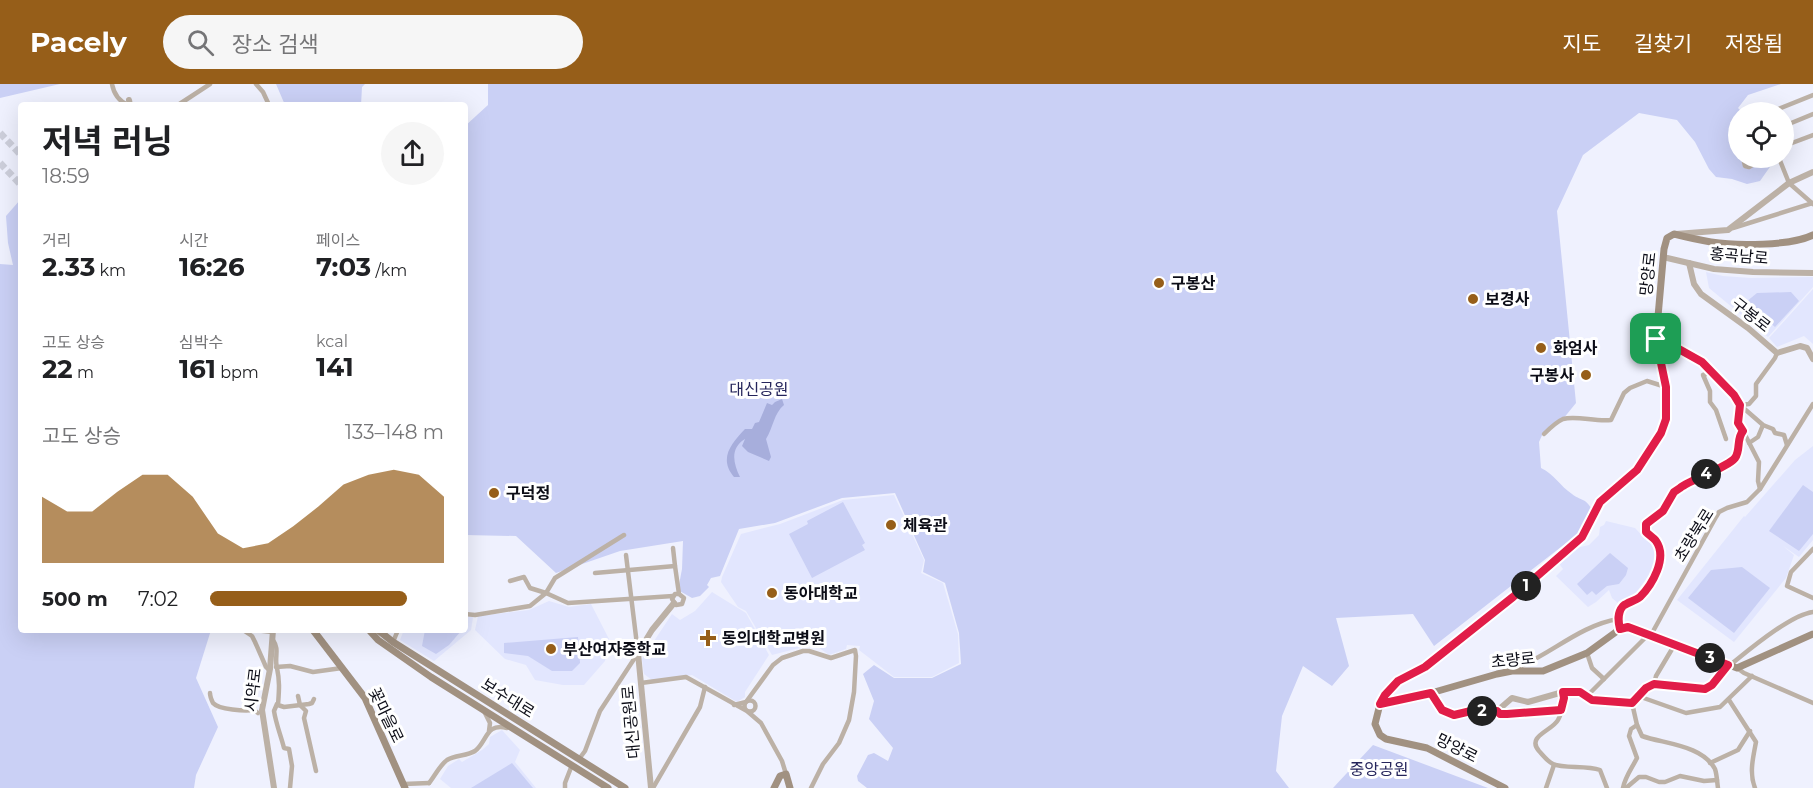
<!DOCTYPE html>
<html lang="ko">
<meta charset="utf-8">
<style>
:root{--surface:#fff;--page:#f6f6f6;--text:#202124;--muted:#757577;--accent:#965e19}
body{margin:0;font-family:Montserrat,"Noto Sans KR",sans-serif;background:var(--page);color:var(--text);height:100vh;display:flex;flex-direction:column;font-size:22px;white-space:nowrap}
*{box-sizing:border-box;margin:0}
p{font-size:20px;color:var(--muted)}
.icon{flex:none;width:33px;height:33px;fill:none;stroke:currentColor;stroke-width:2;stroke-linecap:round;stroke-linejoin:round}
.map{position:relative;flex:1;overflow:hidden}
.side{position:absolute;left:18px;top:18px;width:450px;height:531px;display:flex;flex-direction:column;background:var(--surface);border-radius:6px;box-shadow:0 6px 24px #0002}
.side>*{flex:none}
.buttons{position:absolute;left:1728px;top:18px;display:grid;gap:12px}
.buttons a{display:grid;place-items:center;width:66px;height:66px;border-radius:50%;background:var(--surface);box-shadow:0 6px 24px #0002;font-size:30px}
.pin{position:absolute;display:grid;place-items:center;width:51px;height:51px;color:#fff;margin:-26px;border-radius:12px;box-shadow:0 3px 9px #0006}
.km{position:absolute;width:30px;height:30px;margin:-15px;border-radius:50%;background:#222;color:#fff;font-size:16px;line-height:30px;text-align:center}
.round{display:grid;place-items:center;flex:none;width:63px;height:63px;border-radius:32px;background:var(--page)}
.overview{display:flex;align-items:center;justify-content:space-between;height:102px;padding:0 24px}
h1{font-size:33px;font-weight:700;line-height:45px}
.stats{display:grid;grid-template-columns:repeat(3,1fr);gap:9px;height:102px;padding:6px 24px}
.stats div{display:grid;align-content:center}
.stats b{font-size:26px;font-weight:700}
.stats small{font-size:16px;font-weight:400}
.stats p{font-size:16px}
.chart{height:168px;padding:12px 24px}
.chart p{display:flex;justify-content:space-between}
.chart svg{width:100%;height:108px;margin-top:6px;fill:var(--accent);opacity:.7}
ul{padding:0 24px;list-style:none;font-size:20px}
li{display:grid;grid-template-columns:96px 72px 1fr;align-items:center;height:45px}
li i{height:15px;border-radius:8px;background:var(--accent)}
header{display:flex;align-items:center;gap:36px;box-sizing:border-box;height:84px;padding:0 30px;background:var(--accent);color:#fff}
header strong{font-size:28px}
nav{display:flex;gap:33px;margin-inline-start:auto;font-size:21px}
.search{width:420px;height:54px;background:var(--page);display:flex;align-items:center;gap:15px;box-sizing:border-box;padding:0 21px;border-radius:33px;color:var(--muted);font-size:22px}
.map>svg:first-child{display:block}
.built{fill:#e2e6fe}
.green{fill:#cad0f5}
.water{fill:#a7aedc}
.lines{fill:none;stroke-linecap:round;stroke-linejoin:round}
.secondary-tunnel{stroke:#cdcfdb;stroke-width:7;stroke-dasharray:7 3.5;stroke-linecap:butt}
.minor{stroke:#bcb1a6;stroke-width:4.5}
.tertiary{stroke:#bcb1a6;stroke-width:6}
.secondary{stroke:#a19181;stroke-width:7}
.route-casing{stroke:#fff;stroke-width:12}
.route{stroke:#e11d48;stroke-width:8}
.poi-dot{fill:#965e19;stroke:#fff;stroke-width:2}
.labels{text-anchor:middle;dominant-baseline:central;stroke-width:6;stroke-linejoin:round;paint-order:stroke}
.street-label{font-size:16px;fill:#0c0d17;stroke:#fff}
.poi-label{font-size:16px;font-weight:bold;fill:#0c0d17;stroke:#fff;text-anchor:start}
.park-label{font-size:16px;fill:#24245b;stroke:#fff}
</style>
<header>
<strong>Pacely</strong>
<div class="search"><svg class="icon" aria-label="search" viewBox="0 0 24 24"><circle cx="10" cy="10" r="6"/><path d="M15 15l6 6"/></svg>장소 검색</div>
<nav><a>지도</a><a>길찾기</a><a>저장됨</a></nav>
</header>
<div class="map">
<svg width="1813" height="704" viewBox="0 0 1813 704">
<rect width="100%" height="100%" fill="#eff1fe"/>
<!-- built -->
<g class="built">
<polygon points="1706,188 1723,192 1751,194 1813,193 1813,203 1768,253 1709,204"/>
<polygon points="1813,205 1813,260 1804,252 1777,263 1769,254"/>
<polygon points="1813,362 1813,456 1799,473 1783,462 1794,471 1786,494 1734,558 1677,516 1744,432 1745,433 1795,376"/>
<polygon points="894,411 924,476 921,489 943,499 958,550 959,579 932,593 894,593 859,566 860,562 847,561 846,565 829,571 818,563 807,562 772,571 746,527 738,523 721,498 722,493 741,450 780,440 843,416"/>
<polygon points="1606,437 1635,444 1647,457 1654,459 1657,463 1657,475 1655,483 1635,510 1618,519 1612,514 1609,506 1596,518 1588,523 1556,492 1563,485 1558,478 1572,465 1589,461 1599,451 1600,443 1604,441"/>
<polygon points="712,508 746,529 769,571 745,608 745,613 737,618 692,591 652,596 644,590 642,575 672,530 680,536 695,527"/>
<polygon points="549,517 569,523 591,520 609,555 605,577 584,601 563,601 535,596 526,581 505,575 475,546 478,532 529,526"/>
<polygon points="465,532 473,533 471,546 434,577 400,556 404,546 465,546"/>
<polygon points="502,646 520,666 515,678 536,704 451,704 440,695 448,682 459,675 462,678 482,666 489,660 490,653"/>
</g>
<!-- green -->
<g class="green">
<polygon points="0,0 60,0 0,14"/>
<polygon points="276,0 365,0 362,3 361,21 285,21"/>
<path d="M488,0H1781L1748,11L1738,24L1742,28H1738V74H1770L1772,80L1760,97L1747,100L1732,95L1716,93L1709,85L1695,58L1677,36L1639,29L1583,71L1557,127L1576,319L1563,335L1543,349L1539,358L1541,384C1554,390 1560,402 1572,410C1581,417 1584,413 1592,425L1579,449L1434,562L1413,530L1336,534L1349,582L1332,602L1303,582L1282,632L1276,687L1289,704H867L858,697L857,692L868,671L874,669L888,677L893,664L869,635L874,617L863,590L874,581L894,594H932L961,580L959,549L945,499L923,488L925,476L895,409L842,414L775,439L739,445L720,492L711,494L707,501L709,503L700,512L692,514L678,506L682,485L683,457L620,467L556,489L516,452L465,451V42L488,21Z"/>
<polygon points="20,116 21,116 21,546 211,546 196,594 218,643 196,691 194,704 0,704 0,180 13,181 8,159 6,132"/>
<polygon points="1791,208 1799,217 1775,243 1746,218 1757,209"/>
<polygon points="1803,401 1813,408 1813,450 1799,467 1769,447"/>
<polygon points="843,418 865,459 862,461 865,466 812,494 789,450 808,440 807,437"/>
<polygon points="1610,469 1628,484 1626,491 1619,500 1607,502 1596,511 1592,507 1587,511 1577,500"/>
<polygon points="1742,483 1770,504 1734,549 1688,514 1711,486"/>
<polygon points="425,546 461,546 461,547 449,561 436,570 422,562"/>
<polygon points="578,553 580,579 572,587 552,587 528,572 504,569 504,559"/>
<polygon points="1373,661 1488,704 1333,704"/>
<polygon points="512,679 533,704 471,704"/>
</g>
<!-- water -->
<path class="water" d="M782,315L784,321C774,329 773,344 766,355L771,373L769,377L748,368L742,362L745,355C730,364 733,379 740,393H734C718,374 732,359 745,345H752L755,339L759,338L767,319L772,321L775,318Z"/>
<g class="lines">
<!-- secondary-tunnel -->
<g class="secondary-tunnel">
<polyline points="0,49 21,71"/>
<polyline points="0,79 21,101"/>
</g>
<!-- minor -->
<g class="minor">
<path d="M112,0C114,11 119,17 128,21"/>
<polyline points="256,0 263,8 269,21"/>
<polyline points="178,21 210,0"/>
<polyline points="1771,28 1813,11"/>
<polyline points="1784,42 1813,30"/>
<polyline points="1784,62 1813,51"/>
<polyline points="1746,74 1744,78 1745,82 1749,83 1764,74"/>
<polyline points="1779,74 1789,99 1813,120"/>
<polyline points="1733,144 1813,119"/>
<path d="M1656,255C1690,266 1716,289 1738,316L1740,321L1739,339L1759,378L1758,397L1760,405"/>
<polyline points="1712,288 1703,291 1710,307 1710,318 1716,326 1726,355"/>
<polyline points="1740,321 1749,320 1756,312 1756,300 1775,274 1777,269"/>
<polyline points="1740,321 1763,341 1773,345 1775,349 1784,351 1787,361"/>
<path d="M1544,350C1549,345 1556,338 1563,335C1576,331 1595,338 1611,336L1624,309L1630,304L1647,297L1666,303"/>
<polyline points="1749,359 1758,353 1763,341"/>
<polyline points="1813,465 1791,488 1787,502 1813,514"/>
<polyline points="675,482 679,510 684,514 682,520 676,521 672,515 675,510 679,510"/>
<polyline points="595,489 675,482 673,464"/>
<polyline points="510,497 524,493 530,504 546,509 555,494 624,451"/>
<polyline points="465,530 475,531 530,522 546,509 568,519 673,512"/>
<path d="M1620,545C1618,537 1617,529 1623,522C1628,518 1635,518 1640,513C1652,501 1668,474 1656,457C1654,454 1649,450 1646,448V440L1663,427L1674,408L1679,404C1691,395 1728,382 1735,374C1741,366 1736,355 1743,347"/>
<polyline points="243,546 252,552 255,558 266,583 269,586"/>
<polyline points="253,546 273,548"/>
<polyline points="1651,551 1716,433 1719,428 1727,424 1747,418 1760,405 1813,320"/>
<path d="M273,556C280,566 274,573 277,584C280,598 279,607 278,621L284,623L309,620L312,619L314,615"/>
<polyline points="393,558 398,546"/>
<polyline points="1587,569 1592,584 1604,595"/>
<path d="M1730,581C1749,566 1790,531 1813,528"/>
<polyline points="276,583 290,582 313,588 342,584"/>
<polyline points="1737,584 1744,589 1813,619"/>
<path d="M1519,587L1521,582C1553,568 1582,541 1618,535"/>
<polyline points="641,599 686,593 747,627 761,639 782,677 786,690"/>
<polyline points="1654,600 1656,592 1675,560"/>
<path d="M1563,608C1564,616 1562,629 1558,636C1552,647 1526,652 1539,667C1543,671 1547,677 1553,680C1564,685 1586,681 1600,686L1607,704"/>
<path d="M210,609C210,611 212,617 213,619C219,626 245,627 254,626L258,629"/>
<polyline points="298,612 300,621 306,627 304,634 316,687"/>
<polyline points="1638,612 1686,629 1720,623 1752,592"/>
<polyline points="1586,613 1648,551"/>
<path d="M1729,616L1756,658C1753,674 1749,689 1755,704"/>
<circle cx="750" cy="622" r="5.5"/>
<path d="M1632,619L1637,641L1642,652C1665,660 1702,661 1715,685C1717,691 1717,698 1718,704"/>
<path d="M277,620L274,627C276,640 281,652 284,664L289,665L292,682L290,704"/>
<polyline points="734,621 746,618 773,581 782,574 803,567 809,567 831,574 855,566 856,572 854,608 849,636 839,659 823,680 811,704"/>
<polyline points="484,627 490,639 489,647"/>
<polyline points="1497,627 1500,630 1507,630 1561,626"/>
<polyline points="579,675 585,667 600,627 638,569 626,471"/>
<polyline points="1710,679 1738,666 1750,647"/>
<path d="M429,699C434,693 440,681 447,676C455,671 467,672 475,667C487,658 486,638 507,644"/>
<polyline points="404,700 429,699"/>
<polyline points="565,704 565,699 572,681"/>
<polyline points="653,704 700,623 705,603"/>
<polyline points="1546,704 1554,681"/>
<path d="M1623,704C1625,693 1632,684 1637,674L1629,652L1631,645L1637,641"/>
<polyline points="1626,704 1639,693 1646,693 1659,698 1665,698 1680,692 1704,697 1717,696"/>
</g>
<!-- tertiary -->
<g class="tertiary">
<polyline points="129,16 130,21"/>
<polyline points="1676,150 1728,146 1789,99 1813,88"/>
<polyline points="1663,173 1714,185 1753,188 1813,189"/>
<polyline points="1689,179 1694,200 1701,210 1748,244 1777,269 1800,262 1807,264 1813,275"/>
<polyline points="273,546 270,585 262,626 274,704"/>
<polyline points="1431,609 1442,626 1454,631 1471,627 1497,627 1512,614 1528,618 1563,608 1580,608 1592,617 1632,619 1646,604 1654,600 1705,605 1712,601 1728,581"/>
<polyline points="651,704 638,569 652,546 674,519"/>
</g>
<!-- secondary -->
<g class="secondary">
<polyline points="313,546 365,614 405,704"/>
<polyline points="369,546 378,556 431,593 608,704"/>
<polyline points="378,546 393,558 625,704"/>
<polyline points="1380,620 1431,609 1497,590 1512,587 1543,587 1587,569 1620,545 1628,543 1737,584 1813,550"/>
<polyline points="774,704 780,692 786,690 790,704"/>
<path d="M1505,704L1427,664L1386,655L1380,651L1375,640L1380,620L1385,611L1398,597L1425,583L1513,513L1582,453L1600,418L1637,386L1651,367L1661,349L1666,335V303L1656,255L1664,165L1667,154L1674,150C1686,153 1699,156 1711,158C1736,162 1791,162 1813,151"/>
</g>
</g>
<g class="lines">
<!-- route casing -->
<g class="route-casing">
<path id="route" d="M1656,255L1668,259L1702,278L1734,311L1740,321L1738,339L1743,347C1736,355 1741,366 1735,374C1728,383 1692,395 1680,404L1674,408L1663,427L1646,440V448C1649,451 1654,454 1656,457C1668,474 1652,501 1640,513C1635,517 1628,518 1623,522C1617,529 1618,537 1620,545L1628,543L1636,546L1728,581L1712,601L1705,605L1654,600L1646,604L1632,619L1592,616L1580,608H1563L1564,614L1561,626L1507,630H1500L1497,627H1471L1454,631L1442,626L1431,609L1380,620L1385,611L1398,597L1425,583L1513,513L1582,453L1600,418L1637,386L1661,349L1666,335V303Z"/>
</g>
<!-- route -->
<use href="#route" class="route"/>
</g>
<!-- markers -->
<g class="poi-dot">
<circle cx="1159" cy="199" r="6"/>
<circle cx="1473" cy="215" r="6"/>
<circle cx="1541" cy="264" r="6"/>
<circle cx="1586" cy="291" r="6"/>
<circle cx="494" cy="409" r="6"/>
<circle cx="891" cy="441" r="6"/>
<circle cx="772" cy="509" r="6"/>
<path d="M705 545h6v6h6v6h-6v6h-6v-6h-6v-6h6z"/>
<circle cx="551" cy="565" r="6"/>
</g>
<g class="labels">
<!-- street labels -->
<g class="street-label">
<text transform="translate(1739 172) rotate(5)">홍곡남로</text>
<text transform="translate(1648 190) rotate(-84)">망양로</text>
<text transform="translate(1751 231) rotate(38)">구봉로</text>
<text transform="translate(1694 451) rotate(-58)">초량북로</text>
<text transform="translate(1513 576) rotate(-6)">초량로</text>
<text transform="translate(253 606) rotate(-83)">시약로</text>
<text transform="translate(508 614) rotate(32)">보수대로</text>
<text transform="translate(386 631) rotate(64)">꽃마을로</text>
<text transform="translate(631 638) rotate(-95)">대신공원로</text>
<text transform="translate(1457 664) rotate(27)">망양로</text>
</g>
<!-- poi labels -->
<g class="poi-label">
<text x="1171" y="199">구봉산</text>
<text x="1485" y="215">보경사</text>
<text x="1553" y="264">화엄사</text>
<text x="1574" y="291" text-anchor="end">구봉사</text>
<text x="506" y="409">구덕정</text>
<text x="903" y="441">체육관</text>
<text x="784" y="509">동아대학교</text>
<text x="722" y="554">동의대학교병원</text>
<text x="563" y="565">부산여자중학교</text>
</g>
<!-- park labels -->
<g class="park-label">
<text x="759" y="305">대신공원</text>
<text x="1379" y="685">중앙공원</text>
</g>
</g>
</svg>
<div class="buttons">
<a><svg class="icon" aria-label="locate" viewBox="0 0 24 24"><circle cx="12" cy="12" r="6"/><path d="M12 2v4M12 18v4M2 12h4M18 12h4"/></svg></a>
</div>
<div class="pin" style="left:1656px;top:255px;background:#1e9e55"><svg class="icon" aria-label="arrive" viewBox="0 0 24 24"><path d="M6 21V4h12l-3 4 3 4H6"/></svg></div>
<b class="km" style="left:1526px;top:502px">1</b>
<b class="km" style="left:1482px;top:627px">2</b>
<b class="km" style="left:1710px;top:574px">3</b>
<b class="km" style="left:1706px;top:390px">4</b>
<section class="side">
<div class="overview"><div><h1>저녁 러닝</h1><p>18:59</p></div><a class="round"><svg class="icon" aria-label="share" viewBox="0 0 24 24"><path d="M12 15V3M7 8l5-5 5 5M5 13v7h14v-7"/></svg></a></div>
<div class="stats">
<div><p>거리</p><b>2.33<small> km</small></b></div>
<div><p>시간</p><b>16:26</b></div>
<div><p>페이스</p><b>7:03<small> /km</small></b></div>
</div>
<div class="stats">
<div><p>고도 상승</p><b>22<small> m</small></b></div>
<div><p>심박수</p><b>161<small> bpm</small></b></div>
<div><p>kcal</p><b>141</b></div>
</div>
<div class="chart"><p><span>고도 상승</span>133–148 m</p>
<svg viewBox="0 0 160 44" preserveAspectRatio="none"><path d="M0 44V17L10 23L20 23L30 15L40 8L50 8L60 17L70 32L80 38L90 36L100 29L110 21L120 12L130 8L140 6L150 8L160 17V44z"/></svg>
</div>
<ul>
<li><b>500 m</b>7:02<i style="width:84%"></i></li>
</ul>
</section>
</div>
